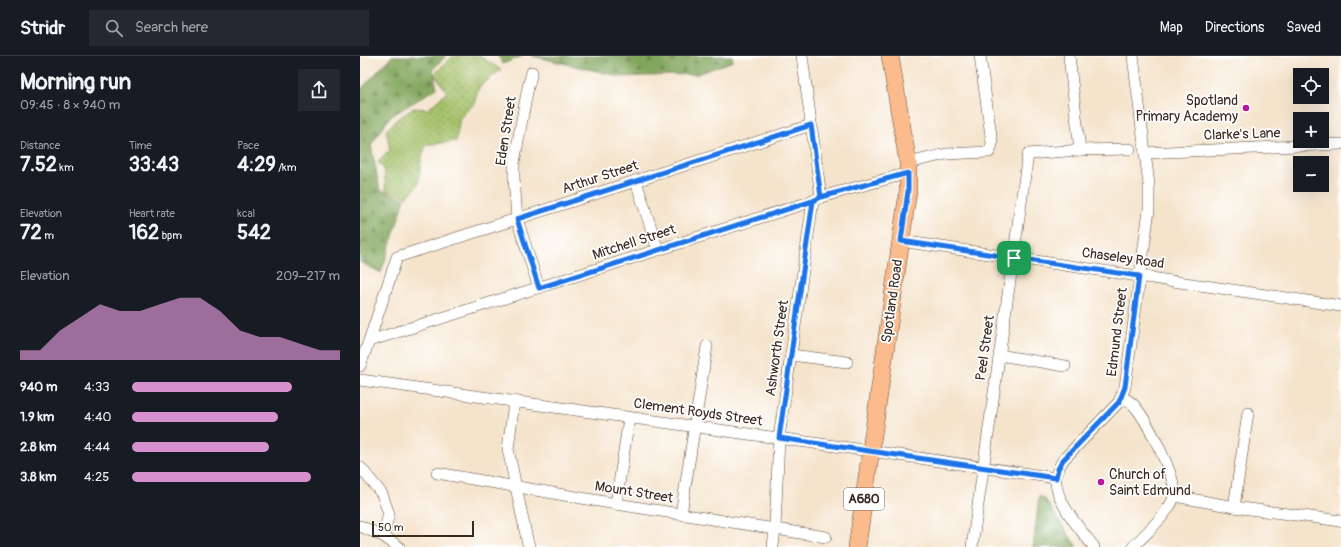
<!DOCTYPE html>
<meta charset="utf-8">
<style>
:root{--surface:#171b24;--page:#242831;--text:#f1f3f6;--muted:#9ea1a6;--line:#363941;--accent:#d690ce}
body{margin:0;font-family:Pangolin,sans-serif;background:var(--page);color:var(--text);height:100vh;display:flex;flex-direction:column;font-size:15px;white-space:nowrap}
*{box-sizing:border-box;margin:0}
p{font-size:13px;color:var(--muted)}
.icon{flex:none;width:22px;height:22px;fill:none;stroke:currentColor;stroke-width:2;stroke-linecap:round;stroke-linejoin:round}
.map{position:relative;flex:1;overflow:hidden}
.details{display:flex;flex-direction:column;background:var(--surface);width:360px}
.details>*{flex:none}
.fabs{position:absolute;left:933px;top:12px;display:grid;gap:8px}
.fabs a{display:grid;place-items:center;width:36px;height:36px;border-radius:0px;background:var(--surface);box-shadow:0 4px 16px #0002;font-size:20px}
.scale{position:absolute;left:12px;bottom:10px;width:102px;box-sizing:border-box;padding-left:4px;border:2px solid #3b2a1e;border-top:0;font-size:11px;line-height:14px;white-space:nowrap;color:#3b2a1e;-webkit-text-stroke:3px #fff;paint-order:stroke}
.pin{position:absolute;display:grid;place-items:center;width:34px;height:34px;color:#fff;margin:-17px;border-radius:8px;box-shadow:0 2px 6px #0006}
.round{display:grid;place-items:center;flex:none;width:42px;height:42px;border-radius:0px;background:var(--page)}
.head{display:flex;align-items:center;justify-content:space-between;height:68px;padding:0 20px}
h1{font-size:22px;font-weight:700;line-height:30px}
.stats{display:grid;grid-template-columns:repeat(3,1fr);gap:6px;height:68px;padding:4px 20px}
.stats div{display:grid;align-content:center}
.stats b{font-size:20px;font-weight:700}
.stats small{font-size:11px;font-weight:400}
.stats p{font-size:11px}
.chart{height:112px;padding:8px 20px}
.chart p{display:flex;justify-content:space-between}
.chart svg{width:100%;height:72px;margin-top:4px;fill:var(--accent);opacity:.7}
ul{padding:0 20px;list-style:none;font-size:13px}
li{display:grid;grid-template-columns:64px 48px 1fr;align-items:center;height:30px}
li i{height:10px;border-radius:5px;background:var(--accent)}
header{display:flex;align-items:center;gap:24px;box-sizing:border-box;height:56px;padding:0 20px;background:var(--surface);border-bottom:1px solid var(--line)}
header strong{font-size:19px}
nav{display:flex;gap:22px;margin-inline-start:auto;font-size:14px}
.search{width:280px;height:36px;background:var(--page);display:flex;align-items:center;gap:10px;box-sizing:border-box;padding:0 14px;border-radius:0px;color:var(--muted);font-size:15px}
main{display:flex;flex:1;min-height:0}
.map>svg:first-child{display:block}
.grass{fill:url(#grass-dots);stroke:#6f7442}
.forest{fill:url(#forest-firs);stroke:#5e683c}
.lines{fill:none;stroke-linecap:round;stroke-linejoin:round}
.minor-casing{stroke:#574638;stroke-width:12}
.primary-casing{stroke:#574638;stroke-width:18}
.minor{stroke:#fff;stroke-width:11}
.primary{stroke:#fbbb8d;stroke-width:17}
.route-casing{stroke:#fff;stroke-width:8}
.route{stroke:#1a73e8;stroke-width:5}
.poi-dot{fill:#b5179e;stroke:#fff;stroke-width:1.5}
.labels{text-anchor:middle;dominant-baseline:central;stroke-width:3.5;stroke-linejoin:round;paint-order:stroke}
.shield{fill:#fff;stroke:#766a62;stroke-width:1}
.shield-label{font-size:13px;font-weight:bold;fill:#3b2a1e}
.poi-label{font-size:14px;fill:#3b2a1e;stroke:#fff;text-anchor:end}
.street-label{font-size:14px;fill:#3b2a1e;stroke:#fff}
</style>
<header>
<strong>Stridr</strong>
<div class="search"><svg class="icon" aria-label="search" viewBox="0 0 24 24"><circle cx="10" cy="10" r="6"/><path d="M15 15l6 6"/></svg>Search here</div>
<nav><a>Map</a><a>Directions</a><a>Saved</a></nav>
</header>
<main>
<section class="details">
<div class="head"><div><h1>Morning run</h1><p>09:45 · 8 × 940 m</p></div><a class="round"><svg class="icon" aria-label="share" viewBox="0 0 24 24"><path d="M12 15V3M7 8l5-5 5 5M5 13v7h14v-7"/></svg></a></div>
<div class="stats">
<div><p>Distance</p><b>7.52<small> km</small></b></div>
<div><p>Time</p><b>33:43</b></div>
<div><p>Pace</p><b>4:29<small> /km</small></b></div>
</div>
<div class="stats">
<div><p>Elevation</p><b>72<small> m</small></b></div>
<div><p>Heart rate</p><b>162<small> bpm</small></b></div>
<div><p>kcal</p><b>542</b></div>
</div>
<div class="chart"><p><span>Elevation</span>209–217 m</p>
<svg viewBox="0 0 160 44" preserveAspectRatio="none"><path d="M0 44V38L10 38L20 26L30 18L40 10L50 14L60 14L70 10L80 6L90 6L100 14L110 26L120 30L130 30L140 34L150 38L160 38V44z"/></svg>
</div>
<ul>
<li><b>940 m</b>4:33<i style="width:77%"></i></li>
<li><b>1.9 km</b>4:40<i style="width:70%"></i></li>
<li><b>2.8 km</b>4:44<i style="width:66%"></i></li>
<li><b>3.8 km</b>4:25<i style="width:86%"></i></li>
</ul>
</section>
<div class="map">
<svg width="981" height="491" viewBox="0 0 981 491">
<defs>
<pattern id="grass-dots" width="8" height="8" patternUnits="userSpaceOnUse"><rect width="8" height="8" fill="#a3bf66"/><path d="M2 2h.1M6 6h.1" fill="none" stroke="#869b53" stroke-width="1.8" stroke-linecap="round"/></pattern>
<pattern id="forest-firs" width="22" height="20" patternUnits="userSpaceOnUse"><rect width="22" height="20" fill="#82a65b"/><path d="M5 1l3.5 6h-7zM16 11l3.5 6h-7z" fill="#6c874b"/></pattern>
</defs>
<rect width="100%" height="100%" fill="#fff"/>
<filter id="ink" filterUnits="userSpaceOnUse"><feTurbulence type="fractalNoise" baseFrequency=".025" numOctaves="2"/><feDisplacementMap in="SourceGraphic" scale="8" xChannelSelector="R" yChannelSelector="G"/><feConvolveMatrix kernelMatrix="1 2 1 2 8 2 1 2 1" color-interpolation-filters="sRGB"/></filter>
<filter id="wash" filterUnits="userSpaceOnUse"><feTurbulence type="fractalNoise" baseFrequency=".012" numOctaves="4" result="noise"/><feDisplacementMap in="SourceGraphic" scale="16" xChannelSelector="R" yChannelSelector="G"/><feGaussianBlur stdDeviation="0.9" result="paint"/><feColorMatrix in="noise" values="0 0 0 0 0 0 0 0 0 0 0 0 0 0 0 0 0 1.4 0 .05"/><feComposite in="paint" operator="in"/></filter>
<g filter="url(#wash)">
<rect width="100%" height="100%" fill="#f5e4cc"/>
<!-- grass -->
<polygon class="grass" points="93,0 120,0 141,14 119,31 114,48 100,62 96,85 66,89 61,104 58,129 47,141 26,135 24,113 18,106 30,94 26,74 37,63 53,52 68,53 87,36 74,18"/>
<!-- forest -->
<g class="forest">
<polygon points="32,0 86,0 73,13 77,32 30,61 11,89 20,134 45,143 21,217 0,206 0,34"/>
<polygon points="138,0 162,0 143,8"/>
<polygon points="172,0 372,0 373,5 338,18 262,21"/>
<polygon points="679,440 685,443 717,491 673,491"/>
</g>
</g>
<g filter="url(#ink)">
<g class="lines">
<!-- minor casing -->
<g class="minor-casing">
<g id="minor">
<polyline points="442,0 461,141"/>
<polyline points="709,0 720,94"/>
<polyline points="172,16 168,31 154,107 154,122 157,163 179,232"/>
<polyline points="785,97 981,88"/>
<polyline points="548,107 586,98 629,96 631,92 632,87 620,0"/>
<polyline points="276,125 298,194"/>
<polyline points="541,185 981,250"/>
<polyline points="9,285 453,145 461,141 548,117"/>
<polyline points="431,299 487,306"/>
<polyline points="639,299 705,310"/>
<polyline points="0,310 9,285 37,201 451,69"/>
<polyline points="0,324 511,395 696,422"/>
<path d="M762,341C767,344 772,346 776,352C787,365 819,426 814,441C809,457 785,478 773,491"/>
<polyline points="154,346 148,393 168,488 170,491"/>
<polyline points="0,411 22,438 29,458 23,480"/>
<polyline points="77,417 256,448 466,481"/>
<polyline points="815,440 874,451 981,465"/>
<polyline points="256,448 269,362"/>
<polyline points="874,451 888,357"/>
<polyline points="321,458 347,290"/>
<polyline points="0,470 23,480 39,491"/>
<polyline points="413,491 415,472 419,382 453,145"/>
<polyline points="612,491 668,98 720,94 770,93"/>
<path d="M734,491C721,474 693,443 696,421C697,414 700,409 703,404L759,346L765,331L789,154V129L773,0"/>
</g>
</g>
<!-- primary casing -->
<g class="primary-casing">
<polyline id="primary" points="497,491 548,135 548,107 530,0"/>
</g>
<!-- minor -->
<use href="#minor" class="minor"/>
<!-- primary -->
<use href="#primary" class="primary"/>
</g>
</g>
<g class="lines" filter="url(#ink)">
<!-- route casing -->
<g class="route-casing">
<polyline id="route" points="654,202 541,185 548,135 548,117 461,141 453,145 179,232 157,163 451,69 461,141 453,145 419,382 696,422 698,413 703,404 759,346 765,331 779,220 654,202"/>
</g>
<!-- route -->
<use href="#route" class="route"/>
</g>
<!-- markers -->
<g class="poi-dot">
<circle cx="886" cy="52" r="4"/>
<circle cx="741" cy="426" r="4"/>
</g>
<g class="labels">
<!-- shield labels -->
<rect class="shield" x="484" y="432" width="40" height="22" rx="3"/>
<g class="shield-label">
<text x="504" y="443">A680</text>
</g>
<!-- poi labels -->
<g class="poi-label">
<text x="878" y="44">Spotland<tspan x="878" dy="16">Primary Academy</tspan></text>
<text x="749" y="418" text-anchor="start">Church of<tspan x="749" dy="16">Saint Edmund</tspan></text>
</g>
<!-- street labels -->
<g class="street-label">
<text transform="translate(146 75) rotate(-81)">Eden Street</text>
<text transform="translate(882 78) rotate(-2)">Clarke's Lane</text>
<text transform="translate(240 121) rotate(-18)">Arthur Street</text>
<text transform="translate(274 186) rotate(-18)">Mitchell Street</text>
<text transform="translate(763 202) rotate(8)">Chaseley Road</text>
<text transform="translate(532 245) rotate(-82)">Spotland Road</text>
<text transform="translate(757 276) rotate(-83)">Edmund Street</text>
<text transform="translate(417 292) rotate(-82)">Ashworth Street</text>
<text transform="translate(625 292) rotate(-82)">Peel Street</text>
<text transform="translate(338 356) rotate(8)">Clement Royds Street</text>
<text transform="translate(274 436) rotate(9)">Mount Street</text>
</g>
</g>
</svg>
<div class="fabs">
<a><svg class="icon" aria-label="locate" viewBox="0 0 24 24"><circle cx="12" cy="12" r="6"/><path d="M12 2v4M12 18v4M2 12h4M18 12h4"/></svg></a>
<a>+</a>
<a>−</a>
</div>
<div class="scale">50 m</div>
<div class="pin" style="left:654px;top:202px;background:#1e9e55"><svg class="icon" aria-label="arrive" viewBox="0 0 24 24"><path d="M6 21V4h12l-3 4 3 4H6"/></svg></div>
</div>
</main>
